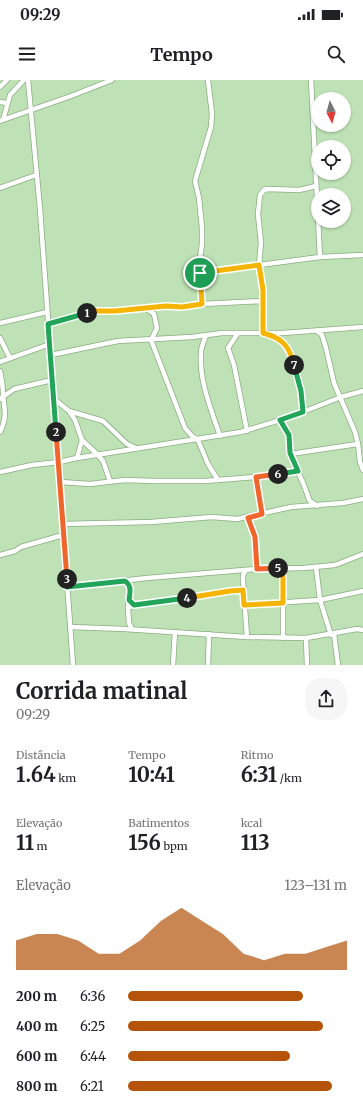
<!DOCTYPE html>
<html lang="pt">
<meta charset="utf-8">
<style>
:root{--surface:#fff;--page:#f6f6f6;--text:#202124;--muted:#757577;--accent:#b45309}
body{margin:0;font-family:Merriweather,serif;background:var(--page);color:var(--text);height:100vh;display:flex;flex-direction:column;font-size:15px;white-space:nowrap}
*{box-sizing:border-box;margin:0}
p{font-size:13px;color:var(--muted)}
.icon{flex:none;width:22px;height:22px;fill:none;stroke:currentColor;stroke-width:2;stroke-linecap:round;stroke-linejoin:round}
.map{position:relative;height:585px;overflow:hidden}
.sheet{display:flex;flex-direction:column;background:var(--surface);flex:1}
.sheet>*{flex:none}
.needle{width:26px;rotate:174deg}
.tools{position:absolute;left:311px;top:12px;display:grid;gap:8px}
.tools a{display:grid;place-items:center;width:40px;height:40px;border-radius:50%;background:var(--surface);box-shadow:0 1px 3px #0004;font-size:20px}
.pin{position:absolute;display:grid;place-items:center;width:34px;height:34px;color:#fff;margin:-17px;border:2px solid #fff;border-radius:50%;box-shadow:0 1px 4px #0007}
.km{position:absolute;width:20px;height:20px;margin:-10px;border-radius:50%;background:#222;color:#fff;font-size:11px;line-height:20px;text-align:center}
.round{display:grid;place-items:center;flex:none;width:42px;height:42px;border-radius:16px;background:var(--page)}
.headline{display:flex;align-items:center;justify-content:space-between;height:68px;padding:0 16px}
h1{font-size:22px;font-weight:700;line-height:30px}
.stats{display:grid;grid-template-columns:repeat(3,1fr);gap:6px;height:68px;padding:4px 16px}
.stats div{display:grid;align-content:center}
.stats b{font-size:20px;font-weight:700}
.stats small{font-size:11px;font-weight:400}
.stats p{font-size:11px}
.chart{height:112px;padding:8px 16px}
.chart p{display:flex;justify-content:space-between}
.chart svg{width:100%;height:72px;margin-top:4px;fill:var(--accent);opacity:.7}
ul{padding:0 16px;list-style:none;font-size:13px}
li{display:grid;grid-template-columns:64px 48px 1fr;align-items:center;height:30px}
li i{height:10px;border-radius:5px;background:var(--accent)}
.status{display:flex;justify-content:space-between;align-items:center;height:28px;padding:0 20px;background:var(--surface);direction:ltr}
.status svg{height:11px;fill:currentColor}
header{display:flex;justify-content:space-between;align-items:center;height:52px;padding:0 16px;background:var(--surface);font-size:18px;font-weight:700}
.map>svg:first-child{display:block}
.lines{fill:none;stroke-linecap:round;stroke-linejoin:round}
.street-casing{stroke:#8bac82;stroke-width:6}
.street{stroke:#fff;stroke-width:4.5}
.split-1-casing{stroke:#fff;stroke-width:8}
.split-2-casing{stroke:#fff;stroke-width:8}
.split-3-casing{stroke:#fff;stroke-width:8}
.split-4-casing{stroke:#fff;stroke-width:8}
.split-5-casing{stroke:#fff;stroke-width:8}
.split-6-casing{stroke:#fff;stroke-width:8}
.split-7-casing{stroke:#fff;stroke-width:8}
.split-8-casing{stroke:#fff;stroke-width:8}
.split-1{stroke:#f5b400;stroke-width:5}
.split-2{stroke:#22a559;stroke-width:5}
.split-3{stroke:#f0652b;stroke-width:5}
.split-4{stroke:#22a559;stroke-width:5}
.split-5{stroke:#f5b400;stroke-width:5}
.split-6{stroke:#f0652b;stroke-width:5}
.split-7{stroke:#22a559;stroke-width:5}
.split-8{stroke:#f5b400;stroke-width:5}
</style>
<div class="status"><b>09:29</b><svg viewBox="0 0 49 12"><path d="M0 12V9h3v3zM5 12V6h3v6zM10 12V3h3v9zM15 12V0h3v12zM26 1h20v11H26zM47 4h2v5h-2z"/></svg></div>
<header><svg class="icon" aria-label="menu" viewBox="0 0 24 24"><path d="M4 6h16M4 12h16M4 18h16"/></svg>Tempo<svg class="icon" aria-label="search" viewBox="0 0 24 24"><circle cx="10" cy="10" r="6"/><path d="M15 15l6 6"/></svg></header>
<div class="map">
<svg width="363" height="585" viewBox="0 0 363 585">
<rect width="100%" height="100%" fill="#bee2b5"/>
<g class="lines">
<!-- street casing -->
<g class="street-casing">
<g id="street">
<polyline points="28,0 40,129 73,585"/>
<polyline points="311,0 320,177"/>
<polyline points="0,7 7,0"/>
<polyline points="0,22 7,23"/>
<polyline points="3,40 10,15 24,0"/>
<polyline points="0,41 71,16 112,0"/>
<polyline points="0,108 36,95"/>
<polyline points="200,193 320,177 363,175"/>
<polyline points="202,224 199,186 202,164 202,148 199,118 195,101 211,47 212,34 208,0"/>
<polyline points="145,228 154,234 157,248 151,260 185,348 193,357 198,360 208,384 218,400"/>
<polyline points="0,243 47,232"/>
<polyline points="48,244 93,231 115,231 167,226 182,227 202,224 263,221"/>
<polyline points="317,251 322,255 326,268 334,303 355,352 358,364 360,382 363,390"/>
<polyline points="238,253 228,268 234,285 247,351"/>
<path d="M206,255C204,261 201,267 201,273C199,301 211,329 220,356"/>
<polyline points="0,258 10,278"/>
<polyline points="51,275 118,261 192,257 222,253 283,253 363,247"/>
<polyline points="0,282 50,264"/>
<path d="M0,291C2,299 3,307 3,316C5,331 7,338 0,352"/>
<polyline points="53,318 69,331 75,340 82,360 98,375 103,381 110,401"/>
<polyline points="0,319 14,309 52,300"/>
<polyline points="69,331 103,341 127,364 136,368"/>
<path d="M303,332C301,314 297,277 285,263C279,257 271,255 263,253V210L259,185L261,163L258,134L260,115L264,110L267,109L299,110L316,106"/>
<polyline points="281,340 289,355 290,374 303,403 308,416 309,420 317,426"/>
<polyline points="290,374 358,364"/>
<polyline points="77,378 82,360"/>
<polyline points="0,392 32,385 59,382 77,378 241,352 290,337 341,317 363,311"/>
<polyline points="255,397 298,391"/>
<polyline points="60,402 90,404 125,400 154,401 205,401 255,397 262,434"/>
<polyline points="248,437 255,457 257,489"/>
<polyline points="62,444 151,442 212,437 237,439 291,427 343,423 363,419"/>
<polyline points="0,475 15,471 21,467 63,455"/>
<polyline points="316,487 320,520 331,555"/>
<polyline points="279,488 283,497 283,558"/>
<polyline points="246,490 243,495 243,501 247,557"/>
<polyline points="125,501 129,504 130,508 128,528 129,543 132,549"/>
<polyline points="67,507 147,498 257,489 304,488 335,485 363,474"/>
<polyline points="244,525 320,520 363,511"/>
<polyline points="128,528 135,525 243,510"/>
<polyline points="70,547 125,549 247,557 306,558 357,549 363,550"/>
<polyline points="334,554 338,585"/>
<polyline points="306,558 307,585"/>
<polyline points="173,585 175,552"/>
<polyline points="208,585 209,554"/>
</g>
</g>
<!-- street -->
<use href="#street" class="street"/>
</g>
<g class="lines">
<!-- split-1 casing -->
<g class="split-1-casing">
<polyline id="split-1" points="87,233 93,231 115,231 166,226 182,227 202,224 200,193"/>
</g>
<!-- split-2 casing -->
<g class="split-2-casing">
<polyline id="split-2" points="56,352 48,244 87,233"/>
</g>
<!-- split-3 casing -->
<g class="split-3-casing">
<polyline id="split-3" points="56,352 67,499"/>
</g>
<!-- split-4 casing -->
<g class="split-4-casing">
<path id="split-4" d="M67,499V507L125,501C132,506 130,512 129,520L134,525L187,518"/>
</g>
<!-- split-5 casing -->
<g class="split-5-casing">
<polyline id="split-5" points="187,518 230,511 243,510 244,525 283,523 283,497 278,488"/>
</g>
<!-- split-6 casing -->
<g class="split-6-casing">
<polyline id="split-6" points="278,394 256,397 262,434 248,438 255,457 257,489 278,488"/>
</g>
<!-- split-7 casing -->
<g class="split-7-casing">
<polyline id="split-7" points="278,394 298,391 290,373 289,355 280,340 303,332 301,311 294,285"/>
</g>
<!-- split-8 casing -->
<g class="split-8-casing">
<path id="split-8" d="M200,193L259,185L263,210V253C282,258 289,265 294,285"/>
</g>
<!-- split-1 -->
<use href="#split-1" class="split-1"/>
<!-- split-2 -->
<use href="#split-2" class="split-2"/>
<!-- split-3 -->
<use href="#split-3" class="split-3"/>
<!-- split-4 -->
<use href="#split-4" class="split-4"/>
<!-- split-5 -->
<use href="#split-5" class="split-5"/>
<!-- split-6 -->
<use href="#split-6" class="split-6"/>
<!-- split-7 -->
<use href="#split-7" class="split-7"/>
<!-- split-8 -->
<use href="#split-8" class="split-8"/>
</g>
</svg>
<div class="tools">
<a><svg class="needle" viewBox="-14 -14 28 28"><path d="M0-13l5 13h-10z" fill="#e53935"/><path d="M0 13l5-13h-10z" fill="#757577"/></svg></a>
<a><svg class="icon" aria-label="locate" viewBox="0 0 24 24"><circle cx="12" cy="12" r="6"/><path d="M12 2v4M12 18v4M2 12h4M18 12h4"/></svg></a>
<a><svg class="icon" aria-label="layers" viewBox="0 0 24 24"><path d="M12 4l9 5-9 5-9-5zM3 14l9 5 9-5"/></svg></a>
</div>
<div class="pin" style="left:200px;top:193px;background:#1e9e55"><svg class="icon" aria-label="arrive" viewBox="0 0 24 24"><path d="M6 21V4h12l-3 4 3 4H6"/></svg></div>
<b class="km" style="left:87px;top:233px">1</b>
<b class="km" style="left:56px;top:352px">2</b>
<b class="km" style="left:67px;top:499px">3</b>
<b class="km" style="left:187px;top:518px">4</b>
<b class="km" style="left:278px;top:488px">5</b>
<b class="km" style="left:278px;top:394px">6</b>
<b class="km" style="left:294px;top:285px">7</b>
</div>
<section class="sheet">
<div class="headline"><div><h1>Corrida matinal</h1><p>09:29</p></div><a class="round"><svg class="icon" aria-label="share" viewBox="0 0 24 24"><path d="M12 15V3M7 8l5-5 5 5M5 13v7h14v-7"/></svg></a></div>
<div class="stats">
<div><p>Distância</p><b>1.64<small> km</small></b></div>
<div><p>Tempo</p><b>10:41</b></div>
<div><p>Ritmo</p><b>6:31<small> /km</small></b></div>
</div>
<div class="stats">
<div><p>Elevação</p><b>11<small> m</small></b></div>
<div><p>Batimentos</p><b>156<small> bpm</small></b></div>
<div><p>kcal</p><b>113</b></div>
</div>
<div class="chart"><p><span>Elevação</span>123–131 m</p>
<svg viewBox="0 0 160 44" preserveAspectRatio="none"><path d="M0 44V26L10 22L20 22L30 26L40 34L50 34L60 26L70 14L80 6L90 14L100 22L110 34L120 38L130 34L140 34L150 30L160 26V44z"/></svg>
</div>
<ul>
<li><b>200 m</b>6:36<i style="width:80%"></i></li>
<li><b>400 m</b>6:25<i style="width:89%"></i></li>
<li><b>600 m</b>6:44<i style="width:74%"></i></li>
<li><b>800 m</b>6:21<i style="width:93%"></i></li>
</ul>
</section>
